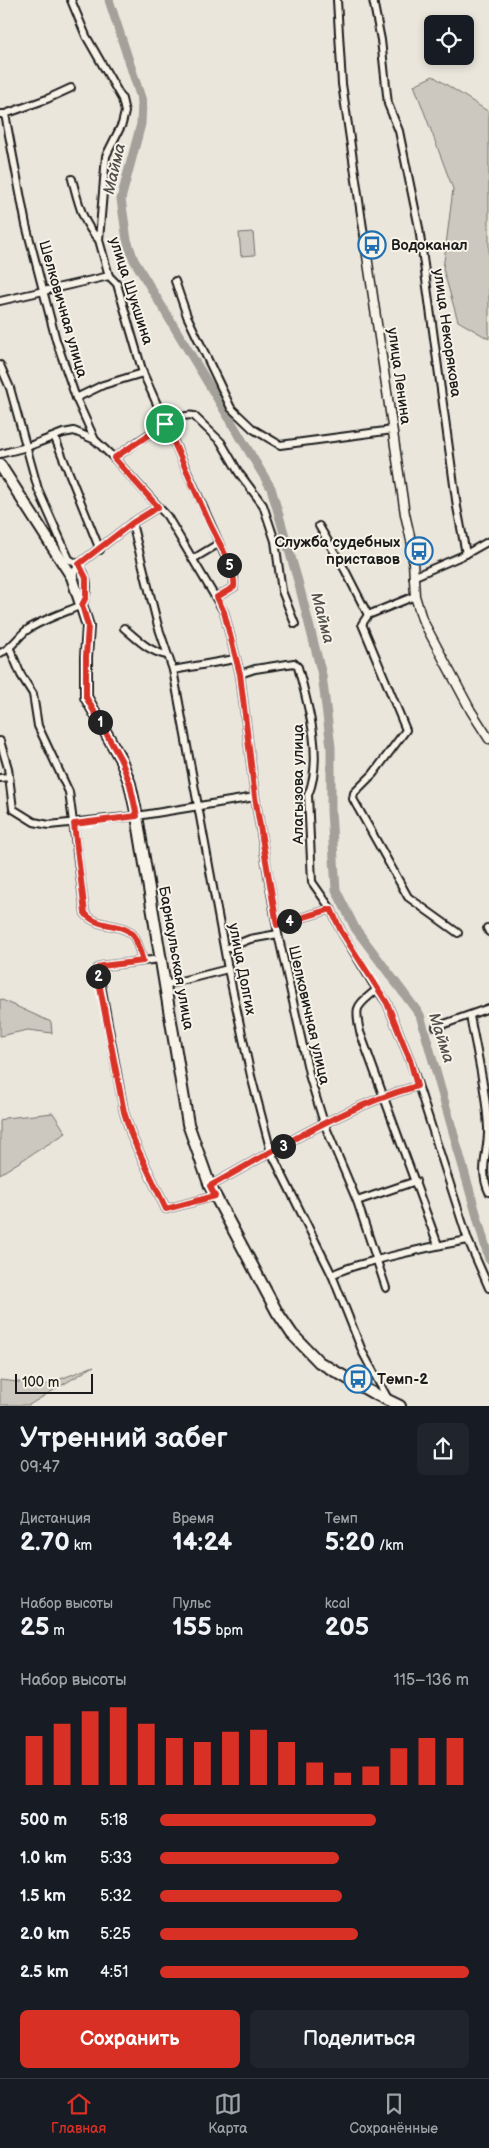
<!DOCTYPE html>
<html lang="ru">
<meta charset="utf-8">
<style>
:root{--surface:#171b24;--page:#20242c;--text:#f1f3f6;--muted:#9ea1a6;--line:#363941;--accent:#d93025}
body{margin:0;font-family:"Balsamiq Sans",sans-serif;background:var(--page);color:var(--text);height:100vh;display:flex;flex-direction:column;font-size:19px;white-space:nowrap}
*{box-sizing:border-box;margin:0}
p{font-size:16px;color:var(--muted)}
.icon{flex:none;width:28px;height:28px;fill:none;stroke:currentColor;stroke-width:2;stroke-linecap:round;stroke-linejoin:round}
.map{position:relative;height:1406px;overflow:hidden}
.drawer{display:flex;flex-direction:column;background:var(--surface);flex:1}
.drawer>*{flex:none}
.buttons{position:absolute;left:424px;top:15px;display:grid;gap:10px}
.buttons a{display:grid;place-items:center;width:50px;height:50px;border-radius:8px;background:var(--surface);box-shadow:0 2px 8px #0003;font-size:25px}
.scale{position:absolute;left:15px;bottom:12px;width:78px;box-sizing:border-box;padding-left:5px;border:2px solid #1c1c1c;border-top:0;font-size:14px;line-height:18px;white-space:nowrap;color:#1c1c1c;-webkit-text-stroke:4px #f7f3e8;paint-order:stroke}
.pin{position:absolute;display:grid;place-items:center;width:42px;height:42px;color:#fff;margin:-21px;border:2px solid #fff;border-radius:50%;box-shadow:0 1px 5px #0007}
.km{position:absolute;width:25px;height:25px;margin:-12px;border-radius:50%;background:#222;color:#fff;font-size:14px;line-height:25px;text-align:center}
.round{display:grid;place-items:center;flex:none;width:52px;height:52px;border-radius:8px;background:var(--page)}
.head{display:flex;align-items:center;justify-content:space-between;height:85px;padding:0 20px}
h1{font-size:28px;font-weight:800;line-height:38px}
.metrics{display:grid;grid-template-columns:repeat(3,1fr);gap:8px;height:85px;padding:5px 20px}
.metrics div{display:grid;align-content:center}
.metrics b{font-size:25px;font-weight:800}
.metrics small{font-size:14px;font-weight:400}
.metrics p{font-size:14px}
.chart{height:140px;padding:10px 20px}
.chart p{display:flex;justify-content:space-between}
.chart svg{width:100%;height:90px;margin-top:5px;stroke:var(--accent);stroke-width:6}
.button{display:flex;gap:10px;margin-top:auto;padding:10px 20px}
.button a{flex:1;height:58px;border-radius:8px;background:var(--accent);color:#fff;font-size:20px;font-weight:800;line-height:58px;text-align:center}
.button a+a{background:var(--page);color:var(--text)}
ul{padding:0 20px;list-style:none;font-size:16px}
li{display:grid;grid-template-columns:80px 60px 1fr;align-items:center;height:38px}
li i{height:12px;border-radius:6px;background:var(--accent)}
.menu{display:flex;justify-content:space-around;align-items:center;height:70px;border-top:1px solid var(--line);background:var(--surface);font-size:14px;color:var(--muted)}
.menu a{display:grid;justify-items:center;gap:2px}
.menu .selected{color:var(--accent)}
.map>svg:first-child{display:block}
.green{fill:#ccc8c0;stroke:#74726e}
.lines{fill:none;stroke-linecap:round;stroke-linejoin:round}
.river{stroke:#a3a19a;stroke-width:9}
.minor-casing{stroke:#1c1c1c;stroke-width:10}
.tertiary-casing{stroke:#1c1c1c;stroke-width:11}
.primary-casing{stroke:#1c1c1c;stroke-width:14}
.minor{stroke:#f7f3e8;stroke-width:6}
.tertiary{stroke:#f7f3e8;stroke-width:8}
.primary{stroke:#f7f3e8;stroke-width:10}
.route-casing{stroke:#fff;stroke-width:10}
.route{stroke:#d93025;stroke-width:6}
.labels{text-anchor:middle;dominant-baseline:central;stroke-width:4;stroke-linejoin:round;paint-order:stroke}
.poi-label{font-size:15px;font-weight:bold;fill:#1c1c1c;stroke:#f7f3e8;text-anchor:start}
.street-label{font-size:15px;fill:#1c1c1c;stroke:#f7f3e8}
.water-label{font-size:16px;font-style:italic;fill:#52514e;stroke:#f7f3e8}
</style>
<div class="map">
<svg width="489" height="1406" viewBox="0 0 489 1406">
<rect width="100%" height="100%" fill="#eae6dc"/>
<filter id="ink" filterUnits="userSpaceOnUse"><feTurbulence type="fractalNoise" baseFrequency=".02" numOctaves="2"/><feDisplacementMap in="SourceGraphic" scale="10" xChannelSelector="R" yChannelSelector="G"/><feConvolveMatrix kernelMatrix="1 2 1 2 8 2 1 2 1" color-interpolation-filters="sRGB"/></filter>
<g filter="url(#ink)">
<!-- green -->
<g class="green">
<polygon points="433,76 489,112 489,339 458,321 443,269 453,189 414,85"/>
<polygon points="253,232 255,255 241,256 239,233"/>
<polygon points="0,999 51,1022 52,1033 28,1030 0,1036"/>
<polygon points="53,1113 66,1133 0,1174 0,1121 5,1118"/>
<polygon points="94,1366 29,1405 0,1405 0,1380 45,1385"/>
</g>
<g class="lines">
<!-- river -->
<polyline class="river" points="109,0 142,101 141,124 121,199 127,240 134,260 271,488 298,581 322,675 331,747 331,811 336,890 355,928 420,1015 489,1259"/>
<!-- minor casing -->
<g class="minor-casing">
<g id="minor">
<polyline points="71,0 86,36 122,99 125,112 122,124 106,156 99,240 109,276 117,284 143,373 234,576 234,587 217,597"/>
<polyline points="337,0 342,84 365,242"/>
<polyline points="373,0 381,40 388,104 399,131 419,228 457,507 466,554"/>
<polyline points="0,114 5,114 26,225 56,340 76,398 95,440 114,458 167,516 224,612 240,674 255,797 278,934 310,1078 324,1123 357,1201 386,1288"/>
<polyline points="5,114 47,99 71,88"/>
<path d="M72,179C78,201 82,223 99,240"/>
<polyline points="175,281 187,316 231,408 253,429 280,445 393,430"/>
<polyline points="0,301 109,276"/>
<path d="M0,365L10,388L38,489L69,559C88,569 91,587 82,605C66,612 41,620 27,630C17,637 12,649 0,653"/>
<polyline points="76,398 103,385 143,373"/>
<polyline points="55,438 100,550"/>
<polyline points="0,454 27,447 63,433 74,431 95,440"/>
<path d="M114,458C130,448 177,410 194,416L221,442L239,473L263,505L275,541L282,591L295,624"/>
<polyline points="132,523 158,626 173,670 228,969 251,1076 271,1152 332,1275 363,1353 388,1399"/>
<polyline points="319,526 345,570 368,615"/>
<polyline points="193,559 218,544"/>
<polyline points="72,577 79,564 132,523 158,507"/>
<polyline points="413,577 466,554 489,541"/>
<polyline points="415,596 368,615 362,624 406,730 373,774 354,793 353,799 408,897 458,933"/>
<path d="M124,628C137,639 149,652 167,655"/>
<path d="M10,649L21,675L33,694L38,726L69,792L85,913C97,929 121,922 132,934C138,940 140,953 143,961"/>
<polyline points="173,670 235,659"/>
<path d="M240,674L255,669L294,663L298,667C308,705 324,758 308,795L312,882L331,909L341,931L372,982L387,1003L410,1060L468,1240L489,1288"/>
<polyline points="0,741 8,768 13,809 34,822 49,825 137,816 255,797"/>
<polyline points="0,778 9,777"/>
<polyline points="277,925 331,909"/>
<polyline points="487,928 489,932"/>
<polyline points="225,949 250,939 278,934"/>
<polyline points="160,959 102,966 98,968 124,1112 132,1137 166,1209 215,1196"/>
<polyline points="165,985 228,969"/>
<path d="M377,989C357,1007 354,1004 360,1032L438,1245"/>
<path d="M470,1016C477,1053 486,1090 488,1128C489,1152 478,1169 489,1192"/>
<polyline points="436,1027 489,1008"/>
<path d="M210,1186C277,1149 343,1107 417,1086"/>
<polyline points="357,1201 416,1181"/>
<path d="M332,1275C348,1266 366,1263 384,1258C412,1251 439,1245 468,1240"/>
</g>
</g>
<!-- tertiary casing -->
<g class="tertiary-casing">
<polyline id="tertiary" points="365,242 405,514 412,545 415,596 422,619 471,711 489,739"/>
</g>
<!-- primary casing -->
<g class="primary-casing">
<polyline id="primary" points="0,465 72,577 88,626 86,657 86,697 121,760 130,784 137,816 188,1124 210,1186 277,1312 292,1334 319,1362 371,1392 400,1406"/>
</g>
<!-- minor -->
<use href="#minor" class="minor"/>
<!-- tertiary -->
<use href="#tertiary" class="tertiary"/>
<!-- primary -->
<use href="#primary" class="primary"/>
</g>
</g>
<g class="lines" filter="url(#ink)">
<!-- route casing -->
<g class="route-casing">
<path id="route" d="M165,424C181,456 193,487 208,520C215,537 237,570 234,587L217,597L224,612L240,674L255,797L277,925L331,909L341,931L387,1003L410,1060L417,1086C343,1107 277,1149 210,1186L215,1196L166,1209L132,1137L124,1112L98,977V968L102,966L143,961C140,953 138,940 132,934C121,922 97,929 85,913L74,824L137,816L130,784L121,760L86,697V657L88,626L82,605L86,597V578L79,564L132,523L158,507L114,458Z"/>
</g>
<!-- route -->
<use href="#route" class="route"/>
</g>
<!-- icons -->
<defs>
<g id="bus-ring" transform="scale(1.4375)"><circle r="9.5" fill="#f7f3e8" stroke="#1f6fb2" stroke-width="1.5"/><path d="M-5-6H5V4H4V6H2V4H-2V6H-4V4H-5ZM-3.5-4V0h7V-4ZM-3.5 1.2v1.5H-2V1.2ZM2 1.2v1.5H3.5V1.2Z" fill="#1f6fb2"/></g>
</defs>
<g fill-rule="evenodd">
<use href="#bus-ring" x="372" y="245"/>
<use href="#bus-ring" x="419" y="551"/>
<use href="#bus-ring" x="358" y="1379"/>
</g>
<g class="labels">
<!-- poi labels -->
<g class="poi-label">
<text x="391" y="245">Водоканал</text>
<text x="400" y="542" text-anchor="end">Служба судебных<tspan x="400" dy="17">приставов</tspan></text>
<text x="377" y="1379">Темп-2</text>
</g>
<!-- street labels -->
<g class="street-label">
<text transform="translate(131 291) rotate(72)">улица Шукшина</text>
<text transform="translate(63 309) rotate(74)">Шелковичная улица</text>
<text transform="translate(447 333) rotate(82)">улица Некорякова</text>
<text transform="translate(399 376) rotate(82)">улица Ленина</text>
<text transform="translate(298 784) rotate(-90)">Алагызова улица</text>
<text transform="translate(176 958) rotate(80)">Барнаульская улица</text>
<text transform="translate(242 969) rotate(79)">улица Долгих</text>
<text transform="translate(309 1015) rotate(77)">Шелковичная улица</text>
</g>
<!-- water labels -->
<g class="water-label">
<text transform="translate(115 169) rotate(-77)">Майма</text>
<text transform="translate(322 618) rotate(75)">Майма</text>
<text transform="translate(441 1038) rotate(72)">Майма</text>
</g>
</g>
</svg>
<div class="buttons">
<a><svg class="icon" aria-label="locate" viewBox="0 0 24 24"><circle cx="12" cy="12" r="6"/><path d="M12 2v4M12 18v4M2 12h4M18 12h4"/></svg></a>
</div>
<div class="scale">100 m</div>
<div class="pin" style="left:165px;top:424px;background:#1e9e55"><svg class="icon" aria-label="arrive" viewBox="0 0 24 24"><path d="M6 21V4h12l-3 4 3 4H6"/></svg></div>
<b class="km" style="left:100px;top:722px">1</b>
<b class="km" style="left:98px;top:976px">2</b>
<b class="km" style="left:283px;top:1146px">3</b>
<b class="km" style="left:289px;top:921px">4</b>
<b class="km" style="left:229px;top:565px">5</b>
</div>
<section class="drawer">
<div class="head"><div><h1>Утренний забег</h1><p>09:47</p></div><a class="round"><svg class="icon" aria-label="share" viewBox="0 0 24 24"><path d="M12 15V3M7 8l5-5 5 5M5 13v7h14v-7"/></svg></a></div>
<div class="metrics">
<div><p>Дистанция</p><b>2.70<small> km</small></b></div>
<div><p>Время</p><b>14:24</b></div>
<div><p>Темп</p><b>5:20<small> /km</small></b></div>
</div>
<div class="metrics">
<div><p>Набор высоты</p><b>25<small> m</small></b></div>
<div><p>Пульс</p><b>155<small> bpm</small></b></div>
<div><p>kcal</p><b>205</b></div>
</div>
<div class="chart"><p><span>Набор высоты</span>115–136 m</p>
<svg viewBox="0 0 160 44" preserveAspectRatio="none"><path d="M5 44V20M15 44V14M25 44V8M35 44V6M45 44V14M55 44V21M65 44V23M75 44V18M85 44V17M95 44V23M105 44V33M115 44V38M125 44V35M135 44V26M145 44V21M155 44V21"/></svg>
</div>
<ul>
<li><b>500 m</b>5:18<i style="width:70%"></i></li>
<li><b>1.0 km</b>5:33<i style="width:58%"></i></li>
<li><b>1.5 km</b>5:32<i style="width:59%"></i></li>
<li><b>2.0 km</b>5:25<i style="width:64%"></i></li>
<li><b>2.5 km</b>4:51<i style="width:100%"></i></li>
</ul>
<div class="button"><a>Сохранить</a><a>Поделиться</a></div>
</section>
<nav class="menu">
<a class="selected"><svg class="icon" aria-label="home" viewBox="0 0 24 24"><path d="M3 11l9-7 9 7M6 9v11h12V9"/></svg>Главная</a>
<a><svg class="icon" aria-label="map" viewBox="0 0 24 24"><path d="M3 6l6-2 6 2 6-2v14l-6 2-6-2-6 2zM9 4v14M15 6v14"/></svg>Карта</a>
<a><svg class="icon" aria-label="saved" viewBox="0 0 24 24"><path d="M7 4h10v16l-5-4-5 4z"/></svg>Сохранённые</a>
</nav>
